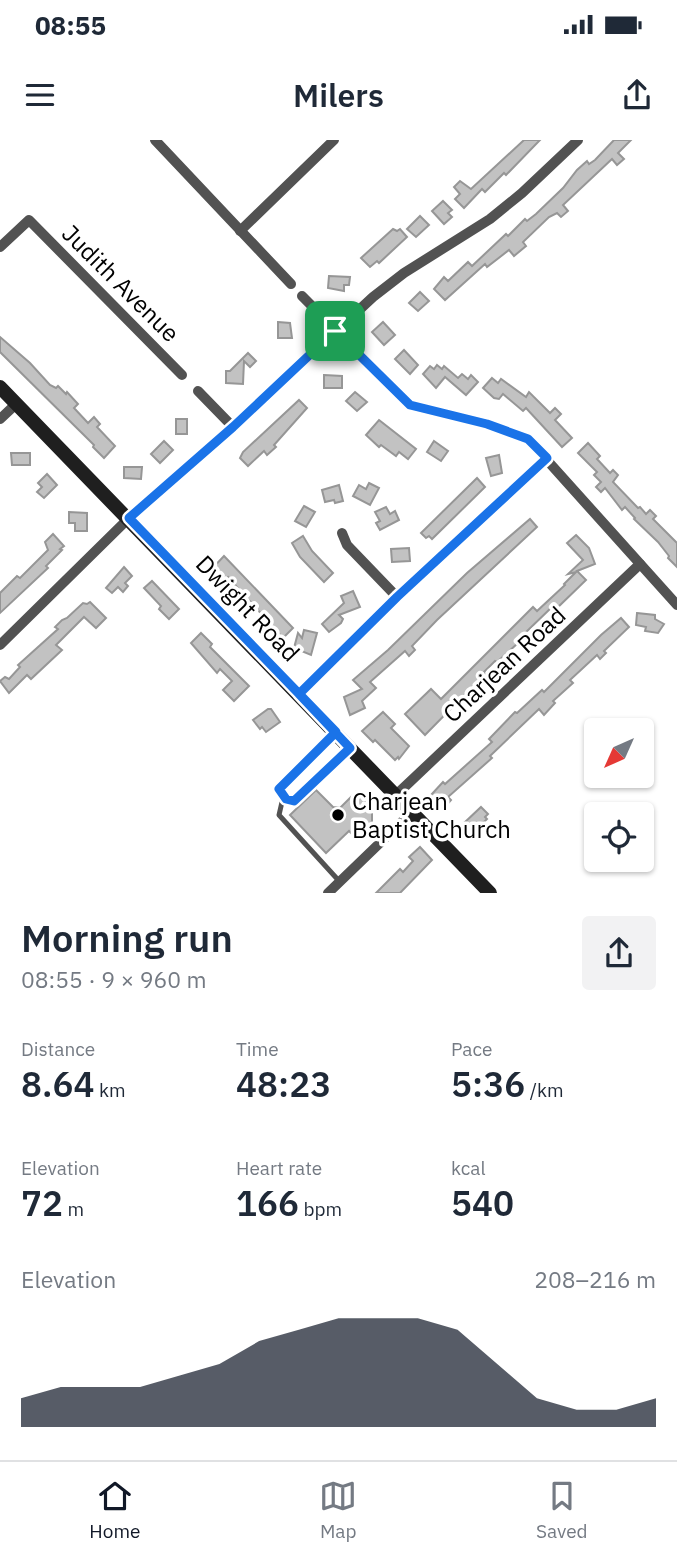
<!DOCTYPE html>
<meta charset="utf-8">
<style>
:root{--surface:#fff;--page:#f2f2f3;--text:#1f2937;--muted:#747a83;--line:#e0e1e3;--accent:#111827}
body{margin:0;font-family:"IBM Plex Sans",sans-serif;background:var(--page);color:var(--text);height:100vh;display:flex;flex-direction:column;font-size:26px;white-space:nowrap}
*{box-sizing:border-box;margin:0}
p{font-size:23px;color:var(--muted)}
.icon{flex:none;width:38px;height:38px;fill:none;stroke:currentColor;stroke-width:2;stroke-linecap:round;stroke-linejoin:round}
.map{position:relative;height:753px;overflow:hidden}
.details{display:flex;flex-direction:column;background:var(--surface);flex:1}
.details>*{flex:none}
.needle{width:46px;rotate:225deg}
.fabs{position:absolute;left:584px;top:578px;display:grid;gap:14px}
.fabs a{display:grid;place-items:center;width:70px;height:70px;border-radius:7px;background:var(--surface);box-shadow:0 2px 5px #0004;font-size:35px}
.pin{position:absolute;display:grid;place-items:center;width:60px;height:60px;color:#fff;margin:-30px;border-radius:14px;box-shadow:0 4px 10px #0006}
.round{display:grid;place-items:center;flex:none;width:74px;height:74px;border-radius:7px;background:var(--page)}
.headline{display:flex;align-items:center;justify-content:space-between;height:119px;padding:0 21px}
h1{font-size:38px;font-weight:600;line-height:52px}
.metrics{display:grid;grid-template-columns:repeat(3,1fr);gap:10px;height:119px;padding:7px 21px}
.metrics div{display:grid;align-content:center}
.metrics b{font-size:35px;font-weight:600}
.metrics small{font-size:19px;font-weight:400}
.metrics p{font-size:19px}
.chart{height:196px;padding:14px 21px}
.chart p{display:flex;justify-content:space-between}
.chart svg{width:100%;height:126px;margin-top:7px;fill:var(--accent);opacity:.7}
.status{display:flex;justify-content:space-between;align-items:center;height:49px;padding:0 35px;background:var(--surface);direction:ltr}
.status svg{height:19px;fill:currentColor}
header{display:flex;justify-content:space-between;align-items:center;height:91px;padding:0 21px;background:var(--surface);font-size:32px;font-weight:600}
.tabs{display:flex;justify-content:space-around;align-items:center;height:98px;border-top:2px solid var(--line);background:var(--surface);font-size:19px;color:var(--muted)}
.tabs a{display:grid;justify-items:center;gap:4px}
.tabs .on{color:var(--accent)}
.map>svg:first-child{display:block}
.building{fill:#c2c2c2;stroke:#969696;stroke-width:2}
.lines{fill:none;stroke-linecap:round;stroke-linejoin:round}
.lane{stroke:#525252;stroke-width:5}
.street{stroke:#525252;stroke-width:10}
.secondary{stroke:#1f1f1f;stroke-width:14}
.route-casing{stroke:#fff;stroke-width:14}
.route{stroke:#1a73e8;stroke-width:9}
.poi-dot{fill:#000;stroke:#fff;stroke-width:2.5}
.labels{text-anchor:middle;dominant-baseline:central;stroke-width:7;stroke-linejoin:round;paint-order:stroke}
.street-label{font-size:24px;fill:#000;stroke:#fff}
.poi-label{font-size:24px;fill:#000;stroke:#fff;text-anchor:start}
</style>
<div class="status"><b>08:55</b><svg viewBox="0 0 49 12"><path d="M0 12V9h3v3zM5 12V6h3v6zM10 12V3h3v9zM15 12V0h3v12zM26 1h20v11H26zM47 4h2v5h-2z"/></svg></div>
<header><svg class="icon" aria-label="menu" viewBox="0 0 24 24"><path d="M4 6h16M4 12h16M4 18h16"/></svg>Milers<svg class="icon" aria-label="share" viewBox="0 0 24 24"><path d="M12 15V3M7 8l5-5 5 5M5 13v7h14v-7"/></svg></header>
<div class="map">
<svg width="677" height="753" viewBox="0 0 677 753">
<rect width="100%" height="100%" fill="#fff"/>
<!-- building -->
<g class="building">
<polygon points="524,0 540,0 506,35 504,33 485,52 482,49 464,68 455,59 460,54 454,47 460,41 471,49"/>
<polygon points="614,0 631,0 618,13 624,19 617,25 612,19 563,65 568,71 561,77 557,73 549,77 523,102 526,106 514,116 509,110 487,127 485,124 445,160 434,149 444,137 448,141 468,122 472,126 506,94 508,96 525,79 527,81 536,74 563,48 577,30 587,21 589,24 595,20"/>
<polygon points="443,61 452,70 448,73 452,77 444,84 432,71"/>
<polygon points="420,76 429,85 416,97 407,89"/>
<polygon points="393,89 397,91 400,89 407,97 379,123 377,121 370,127 361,118"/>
<polygon points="329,136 350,137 349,145 344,145 344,151 328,148"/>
<polygon points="420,152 429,161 418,171 409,163"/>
<polygon points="278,182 290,183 292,198 278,198"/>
<polygon points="383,182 395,195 384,205 372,192"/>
<polygon points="0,197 30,223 50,245 56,248 58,246 66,254 67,252 78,264 74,268 88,283 94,277 100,284 97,287 115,306 104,318 93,307 94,305 0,212"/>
<polygon points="404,210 418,225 410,234 395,219"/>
<polygon points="248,213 256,221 250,227 244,221 243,244 226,243 226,231 230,231"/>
<polygon points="437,225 442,229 444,226 458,238 462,234 468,239 471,235 478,242 466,255 445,237 436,248 423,234 430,226 434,229"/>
<polygon points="324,235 342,236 342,248 324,248"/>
<polygon points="492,238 498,243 501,239 526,257 529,252 550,273 555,268 561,274 555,280 572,298 562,307 526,268 523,271 503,254 499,259 494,258 483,248"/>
<polygon points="355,252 367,262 357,271 346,261"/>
<polygon points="299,260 307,268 274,305 276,307 267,315 264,311 248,326 240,318 243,312"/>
<rect x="176" y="279" width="11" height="15"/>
<polygon points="379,280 416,309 408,319 399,312 396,316 381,305 379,307 366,295"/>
<polygon points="164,301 173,310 160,323 151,314"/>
<polygon points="434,301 448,311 441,321 427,312"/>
<polygon points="588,303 600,316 597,319 610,333 613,330 618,335 613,342 638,368 640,367 646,374 650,370 656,376 653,379 677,403 677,427 668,418 669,416 658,402 634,379 635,378 625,367 622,370 605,348 601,352 596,347 601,342 594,335 597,332 578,313"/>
<polygon points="11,313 30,313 30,325 12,325"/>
<polygon points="499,315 502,333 491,336 486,318"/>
<polygon points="124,327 142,327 141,339 124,338"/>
<polygon points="47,334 57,345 44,358 37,352 42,347 38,343"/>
<polygon points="477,338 485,347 432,399 429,396 426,398 421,393"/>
<polygon points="369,343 379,348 370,365 353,356 359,345 366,349"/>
<polygon points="339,345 343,361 335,363 334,360 325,362 322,350"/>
<polygon points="304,366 315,372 306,387 295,381"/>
<polygon points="386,367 390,374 395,371 399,380 380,390 376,383 380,381 375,372"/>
<polygon points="69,372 87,373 87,391 75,391 75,383 69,383"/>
<polygon points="530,379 537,387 437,480 412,506 415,510 409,516 405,511 370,542 376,548 362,561 365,568 350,575 344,557 362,549 353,540 388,510 467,433"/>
<polygon points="53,394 64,406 60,409 62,410 46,426 48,428 0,473 0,453 17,436 20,438 48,410 45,402"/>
<polygon points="576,395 589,408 595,424 577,431 586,440 555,470 552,467 523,495 525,497 518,503 497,522 495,521 484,532 485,534 425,595 405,574 431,549 441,559 533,467 537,471 565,445 564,444 576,432 568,434 583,420 567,403"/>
<polygon points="303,396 312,411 333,433 324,442 300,417 292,403"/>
<polygon points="409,408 410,421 392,422 391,409"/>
<polygon points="224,416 293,488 283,498 228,437 226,439 222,435 217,440 209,432"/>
<polygon points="124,427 132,436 125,443 128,446 123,452 118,447 112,453 106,448"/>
<polygon points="152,441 179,469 169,479 159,469 161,466 144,448"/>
<polygon points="353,451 360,467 339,475 343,479 341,483 329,492 322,484 344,463 341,456"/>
<polygon points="90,462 106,478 96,488 84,477 56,505 62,510 31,539 27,535 9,553 0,541 5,537 9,539 20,527 18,525 58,489 55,487 62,480 67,478 83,463 87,464"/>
<polygon points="637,473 655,475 655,479 664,484 658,493 645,491 646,487 636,485"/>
<polygon points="621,478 629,487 604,511 606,513 600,519 597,515 570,540 573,543 553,561 555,563 544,575 539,569 490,616 492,618 448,657 451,660 444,668 431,655 443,642 445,644 492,602 489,599 515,572 517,573 542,550 544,552 601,495"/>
<polygon points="304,490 317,493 311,515 294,508 298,493 302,498"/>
<polygon points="201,493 212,504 210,507 249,546 234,561 223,550 232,541 220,529 217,533 191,503"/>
<polygon points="268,569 271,569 280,582 266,592 262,587 260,589 253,580"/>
<polygon points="383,572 395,584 391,588 409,606 399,619 398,617 395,620 375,600 373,602 362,591"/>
<polygon points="316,650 333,667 340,668 356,652 372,668 372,682 355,697 349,691 326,713 290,675"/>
<polygon points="481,667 488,674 485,677 487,679 470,696 462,689 465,687 463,684"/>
<polygon points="420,707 432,720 400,753 376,753 400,729 403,732 413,721 409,717"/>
</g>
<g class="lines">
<!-- lane -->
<g class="lane">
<polyline points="286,659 279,649 334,595"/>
<polyline points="340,742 279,675 282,662 286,659 294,661 348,610"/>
</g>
<!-- street -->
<g class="street">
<polyline points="155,0 291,144"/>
<polyline points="240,91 334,0"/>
<polyline points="0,107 29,80 182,235"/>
<polyline points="302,156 410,265 487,284 528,299 677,465"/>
<polyline points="198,251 233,287"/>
<polyline points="0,279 16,264"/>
<polyline points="342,393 347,405 397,457"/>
<polyline points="0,505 129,378 233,287 373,157 404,133 490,79 522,53 578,0"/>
<polyline points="299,554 397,457 547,318"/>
<polyline points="396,655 640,424"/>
<polyline points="328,753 412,672"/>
</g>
<!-- secondary -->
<polyline class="secondary" points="0,247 490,753"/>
</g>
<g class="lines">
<!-- route casing -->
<g class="route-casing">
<polyline id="route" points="335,191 233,287 129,378 336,592 279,649 286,659 294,661 350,608 299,554 397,457 547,318 528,299 487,284 410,265 335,191"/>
</g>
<!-- route -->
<use href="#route" class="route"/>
</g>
<!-- markers -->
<circle class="poi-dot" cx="338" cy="675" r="7"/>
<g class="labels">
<!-- street labels -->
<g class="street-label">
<text transform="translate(121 143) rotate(45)">Judith Avenue</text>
<text transform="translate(248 468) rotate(46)">Dwight Road</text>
<text transform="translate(504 524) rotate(-43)">Charjean Road</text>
</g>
<!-- poi labels -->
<g class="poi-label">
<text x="352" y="661">Charjean<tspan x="352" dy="28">Baptist Church</tspan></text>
</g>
</g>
</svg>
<div class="fabs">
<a><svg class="needle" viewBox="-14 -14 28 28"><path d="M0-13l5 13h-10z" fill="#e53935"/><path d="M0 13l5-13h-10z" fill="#747a83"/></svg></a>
<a><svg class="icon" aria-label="locate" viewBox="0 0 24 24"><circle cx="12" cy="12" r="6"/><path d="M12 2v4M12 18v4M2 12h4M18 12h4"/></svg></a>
</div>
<div class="pin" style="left:335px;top:191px;background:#1e9e55"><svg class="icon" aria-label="arrive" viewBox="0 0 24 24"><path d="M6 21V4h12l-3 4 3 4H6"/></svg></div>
</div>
<section class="details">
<div class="headline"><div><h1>Morning run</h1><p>08:55 · 9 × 960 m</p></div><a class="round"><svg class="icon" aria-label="share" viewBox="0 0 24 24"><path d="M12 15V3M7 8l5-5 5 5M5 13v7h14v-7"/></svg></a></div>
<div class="metrics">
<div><p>Distance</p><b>8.64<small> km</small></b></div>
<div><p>Time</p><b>48:23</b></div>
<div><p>Pace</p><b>5:36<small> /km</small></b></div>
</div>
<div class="metrics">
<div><p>Elevation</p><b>72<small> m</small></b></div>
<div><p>Heart rate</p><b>166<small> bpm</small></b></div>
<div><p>kcal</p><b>540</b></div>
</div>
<div class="chart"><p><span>Elevation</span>208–216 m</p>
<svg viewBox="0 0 160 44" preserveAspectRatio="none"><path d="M0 44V34L10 30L20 30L30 30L40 26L50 22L60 14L70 10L80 6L90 6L100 6L110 10L120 22L130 34L140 38L150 38L160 34V44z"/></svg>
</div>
</section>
<nav class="tabs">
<a class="on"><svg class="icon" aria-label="home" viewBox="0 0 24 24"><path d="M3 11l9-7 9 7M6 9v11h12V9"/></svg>Home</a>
<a><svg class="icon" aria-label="map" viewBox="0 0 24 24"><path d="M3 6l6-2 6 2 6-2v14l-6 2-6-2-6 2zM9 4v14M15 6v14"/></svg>Map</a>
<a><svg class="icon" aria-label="saved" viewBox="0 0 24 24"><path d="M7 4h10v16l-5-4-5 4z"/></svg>Saved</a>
</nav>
